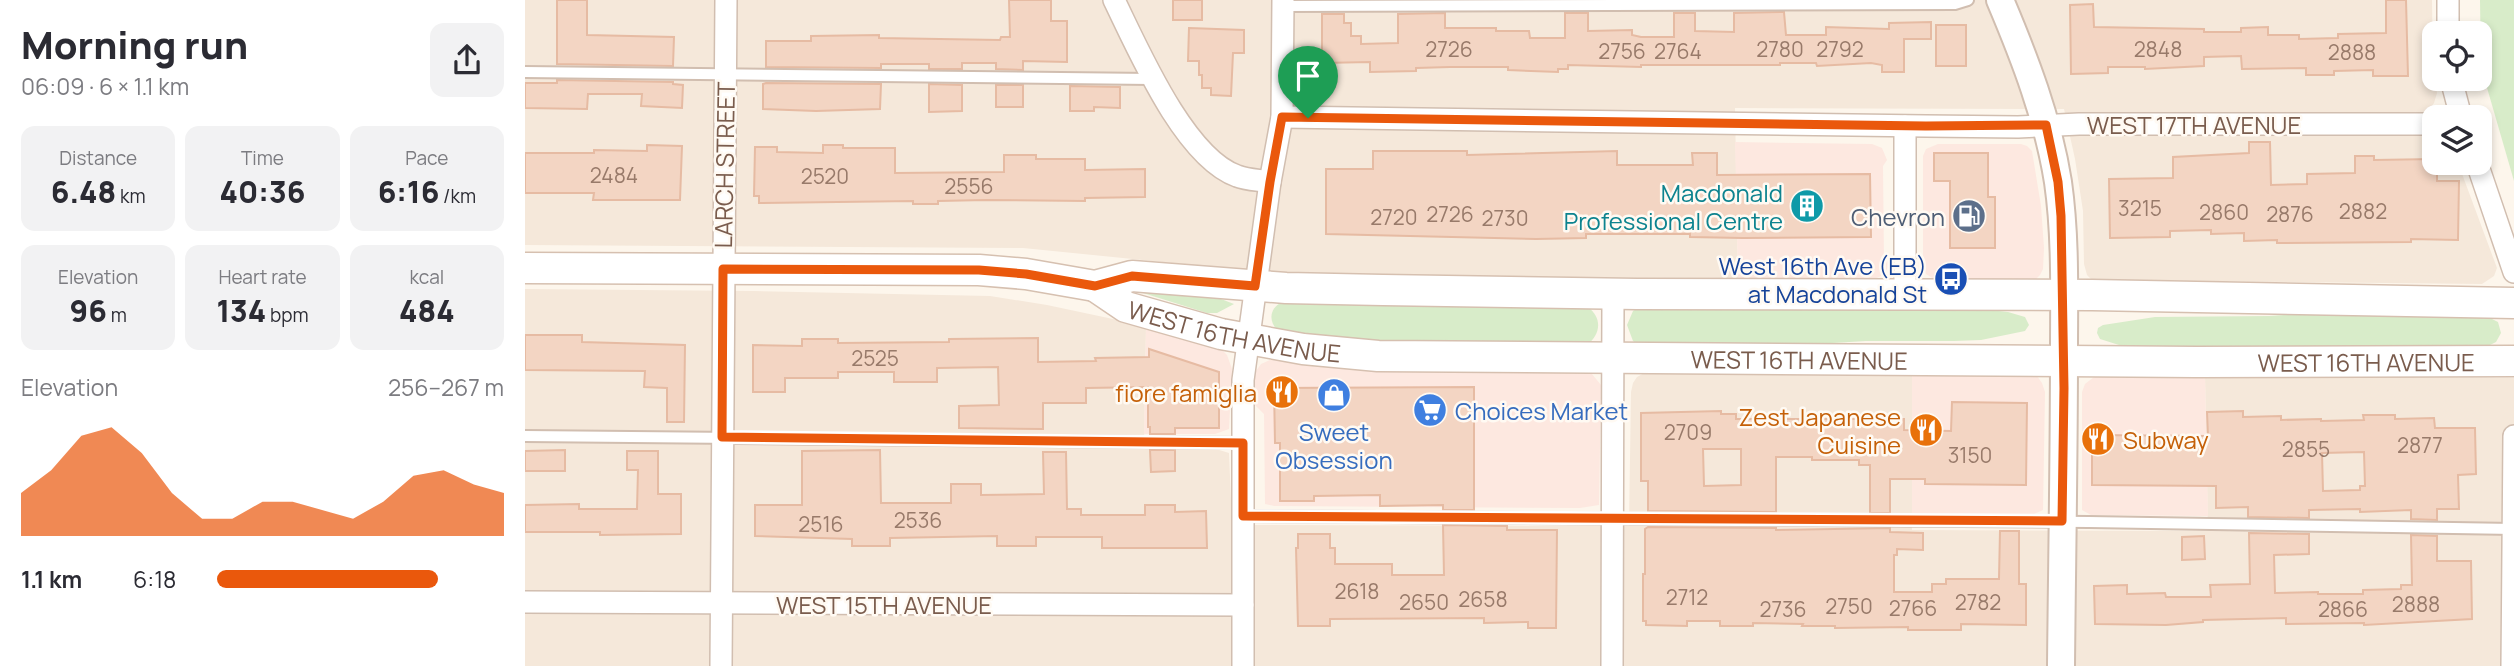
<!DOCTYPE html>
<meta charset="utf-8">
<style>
:root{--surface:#fff;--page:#f2f2f3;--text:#2b2b33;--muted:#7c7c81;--accent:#ea580c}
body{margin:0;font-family:Manrope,sans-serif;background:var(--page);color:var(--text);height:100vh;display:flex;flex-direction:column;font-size:26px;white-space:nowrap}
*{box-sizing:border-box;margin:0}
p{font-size:23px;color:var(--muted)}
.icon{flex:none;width:38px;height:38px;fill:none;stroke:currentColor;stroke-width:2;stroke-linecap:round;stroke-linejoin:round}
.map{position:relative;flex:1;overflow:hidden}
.details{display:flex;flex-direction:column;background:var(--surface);width:525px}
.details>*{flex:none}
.tools{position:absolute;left:1897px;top:21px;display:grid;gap:14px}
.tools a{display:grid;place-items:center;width:70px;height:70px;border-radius:14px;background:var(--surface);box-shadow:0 4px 10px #0003;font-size:35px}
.pin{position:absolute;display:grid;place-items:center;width:60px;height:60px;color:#fff;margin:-72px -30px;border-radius:50% 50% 50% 0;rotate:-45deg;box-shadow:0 0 7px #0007}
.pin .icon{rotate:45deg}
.round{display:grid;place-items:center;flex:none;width:74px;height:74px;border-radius:14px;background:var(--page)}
.overview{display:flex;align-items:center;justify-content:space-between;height:119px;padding:0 21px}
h1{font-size:38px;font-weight:800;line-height:52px}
.figures{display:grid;grid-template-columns:repeat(3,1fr);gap:10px;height:119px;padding:7px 21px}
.figures div{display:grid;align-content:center;border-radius:14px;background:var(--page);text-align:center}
.figures b{font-size:30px;font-weight:800}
.figures small{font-size:19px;font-weight:400}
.figures p{font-size:19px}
.chart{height:196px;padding:14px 21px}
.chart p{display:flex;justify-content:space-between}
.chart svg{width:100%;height:126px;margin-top:7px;fill:var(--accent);opacity:.7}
ul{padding:0 21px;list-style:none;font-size:23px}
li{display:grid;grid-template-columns:112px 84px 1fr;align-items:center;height:52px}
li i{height:18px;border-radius:9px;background:var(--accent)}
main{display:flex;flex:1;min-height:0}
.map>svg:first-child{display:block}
.residential{fill:#f5e8da}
.commercial{fill:#fde8e0}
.green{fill:#d8ecc9}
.building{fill:#f3d5c3;stroke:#e6bba3;stroke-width:2;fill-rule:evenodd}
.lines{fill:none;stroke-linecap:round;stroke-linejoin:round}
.service-casing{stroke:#d1beb0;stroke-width:14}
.minor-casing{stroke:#d1beb0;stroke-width:24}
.tertiary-casing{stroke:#d1beb0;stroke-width:30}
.secondary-casing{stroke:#d6c0b0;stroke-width:33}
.service{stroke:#fff;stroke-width:10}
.minor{stroke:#fff;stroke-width:21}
.tertiary{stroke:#fff;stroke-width:26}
.secondary{stroke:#fff;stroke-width:30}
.route-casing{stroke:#fff;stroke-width:14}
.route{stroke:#ea580c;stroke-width:9}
.labels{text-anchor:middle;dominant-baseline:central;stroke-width:5;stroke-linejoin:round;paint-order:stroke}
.number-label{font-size:21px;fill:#987a6a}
.street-label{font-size:24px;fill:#7a5c4d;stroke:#fffaf3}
.culture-label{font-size:24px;fill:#0d838f;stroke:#fffaf3;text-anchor:end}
.service-label{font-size:24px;fill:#4e5e75;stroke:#fffaf3;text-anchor:end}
.transit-label{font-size:24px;fill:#164399;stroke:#fffaf3;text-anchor:end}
.food-label{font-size:24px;fill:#c56008;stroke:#fffaf3;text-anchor:end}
.shop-label{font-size:24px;fill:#366cbe;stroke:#fffaf3;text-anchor:start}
</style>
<main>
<section class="details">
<div class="overview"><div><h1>Morning run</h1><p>06:09 · 6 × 1.1 km</p></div><a class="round"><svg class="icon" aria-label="share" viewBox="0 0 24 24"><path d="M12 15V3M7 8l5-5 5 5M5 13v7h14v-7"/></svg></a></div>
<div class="figures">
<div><p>Distance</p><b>6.48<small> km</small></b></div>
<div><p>Time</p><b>40:36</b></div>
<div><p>Pace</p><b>6:16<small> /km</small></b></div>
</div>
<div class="figures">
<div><p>Elevation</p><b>96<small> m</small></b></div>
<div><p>Heart rate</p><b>134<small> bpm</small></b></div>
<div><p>kcal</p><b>484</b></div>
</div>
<div class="chart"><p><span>Elevation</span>256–267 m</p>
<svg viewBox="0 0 160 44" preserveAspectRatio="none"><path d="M0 44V29L10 21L20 9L30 6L40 15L50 29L60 38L70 38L80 32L90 32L100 35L110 38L120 32L130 23L140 21L150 26L160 29V44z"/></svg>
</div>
<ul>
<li><b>1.1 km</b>6:18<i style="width:77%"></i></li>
</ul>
</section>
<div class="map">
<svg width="1989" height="666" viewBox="0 0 1989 666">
<rect width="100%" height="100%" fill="#fdf6ec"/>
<!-- residential -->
<g class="residential">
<polygon points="0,0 1907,0 1908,73 1912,93 1909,103 1903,111 1903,138 1909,139 1909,163 1933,163 1972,268 1969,276 1957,284 1567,280 1562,275 1559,264 1558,211 1550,159 1539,109 1210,108 1213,280 778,276 498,248 0,245"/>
<polygon points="0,289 228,291 465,296 522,305 621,326 619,449 691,449 704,453 707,525 1104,526 1106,392 1108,383 1112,377 1123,371 1387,374 1387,530 1683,531 1680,376 1989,378 1989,666 0,666"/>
</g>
<!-- commercial -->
<g class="commercial">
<polygon points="1210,142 1347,144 1357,148 1362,160 1358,166 1359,259 1365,263 1359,275 1346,280 1213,280"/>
<polygon points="1413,144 1496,144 1502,146 1507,151 1516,206 1519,248 1518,269 1515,275 1509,281 1414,282 1401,274 1398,265 1398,156 1401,149"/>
<polygon points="621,326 697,350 702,355 707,369 704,429 690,434 619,434"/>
<polygon points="745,360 1057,371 1067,374 1076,385 1074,505 1055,508 749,506 740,504 739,414 730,405 729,380 731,371 736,364"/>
<polygon points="1503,373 1512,376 1517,383 1520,392 1518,510 1505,516 1387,514 1387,374"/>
<polygon points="1573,374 1680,376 1683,516 1566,515 1557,510 1557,392 1560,384"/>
</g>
<!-- green -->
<g class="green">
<polygon points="1955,0 1989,0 1989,181 1956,67"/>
<polygon points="617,291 696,299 709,304 692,313 682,313 618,293"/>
<path d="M757,302L1063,307C1077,318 1076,333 1063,344L834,346L752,330C743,320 745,308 757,302Z"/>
<polygon points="1114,307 1456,309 1483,312 1500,317 1504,325 1500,331 1456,340 1429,341 1341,341 1206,349 1115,346 1108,341 1102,325 1108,311"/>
<polygon points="1823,311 1927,311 1967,319 1973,322 1976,333 1971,342 1961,347 1659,349 1594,345 1575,339 1572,333 1573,328 1578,325 1630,317 1744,316"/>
</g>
<!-- building -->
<g class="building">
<polygon points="32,0 62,0 62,35 149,37 148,66 32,64"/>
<polygon points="484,0 526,0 526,21 542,21 542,62 498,61 498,70 471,69 471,63 437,63 437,69 404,69 404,64 356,64 356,68 241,67 241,41 286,41 286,36 354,35 354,38 475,40 476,37 485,37"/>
<rect x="648" y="0" width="29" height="20"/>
<polygon points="1861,0 1881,0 1883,76 1848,76 1848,70 1809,71 1809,75 1781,75 1781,68 1717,69 1716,56 1679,57 1679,66 1620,69 1620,67 1583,67 1583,73 1546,74 1545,5 1568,4 1569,27 1679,29 1679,32 1716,32 1716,28 1743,27 1743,35 1774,35 1774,39 1813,38 1813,34 1861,33"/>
<polygon points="1259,12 1261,35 1301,35 1301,27 1364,29 1364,23 1406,22 1406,39 1379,39 1379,72 1357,72 1357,65 1346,63 1292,66 1291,63 1255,63 1255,65 1116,65 1116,67 1043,65 1043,69 1033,69 1033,72 983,70 983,67 925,67 891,68 891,71 845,72 845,62 797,63 797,14 819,14 819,23 826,23 826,36 836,36 836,44 873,43 873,14 920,13 920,28 971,28 971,31 1004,31 1005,38 1040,38 1040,13 1063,13 1063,31 1107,30 1107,35 1116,37 1149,37 1149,13 1170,13 1170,31 1209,32 1209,13"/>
<rect x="1411" y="25" width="30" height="41"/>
<polygon points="664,28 719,30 719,53 708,53 706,96 686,95 686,88 677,88 677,75 674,75 674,61 663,61"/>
<polygon points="32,80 148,82 148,84 158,85 157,108 116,106 117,94 63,94 62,109 0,108 0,83 32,83"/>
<polygon points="241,83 356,84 355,109 291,111 238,109 238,84"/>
<polygon points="404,84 437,85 437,111 404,112"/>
<rect x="471" y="85" width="27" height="22"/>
<polygon points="545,86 595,87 595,108 569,107 569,111 545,111"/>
<polygon points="1724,142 1745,142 1746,185 1782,184 1782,174 1830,173 1830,156 1849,156 1849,160 1909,159 1909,163 1912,163 1912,181 1934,181 1933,240 1886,239 1886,242 1752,243 1752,240 1719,241 1719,233 1686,234 1686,230 1645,231 1645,237 1585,238 1584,179 1648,178 1648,157 1724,153"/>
<polygon points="122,145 157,146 155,200 68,200 69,193 0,193 0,153 69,153 69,150 122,151"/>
<polygon points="298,145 318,145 318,148 370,148 370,173 479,172 479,155 511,155 511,159 560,159 560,170 620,169 620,197 560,198 560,201 461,200 413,201 413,204 388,204 388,201 234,203 234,196 229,196 230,147 252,147 252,152 298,153"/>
<polygon points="848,151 942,151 942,155 1092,151 1092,165 1168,165 1167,153 1192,153 1192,175 1345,174 1346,237 1218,238 1165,237 1165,234 1061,234 1061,238 1011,239 801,234 801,169 848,169"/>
<polygon points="1409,153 1463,153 1463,197 1470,197 1470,248 1425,248 1425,181 1409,181"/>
<polygon points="0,335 57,335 57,342 160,345 159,422 142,422 142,388 119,387 120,371 0,370"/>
<polygon points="513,338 513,362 571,361 570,358 624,357 624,349 694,372 694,428 650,428 650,434 625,434 625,427 623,427 623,387 561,388 561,403 518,403 518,429 434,428 434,406 474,405 473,367 412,368 412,382 369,382 369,372 313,372 313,378 260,378 260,392 228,392 228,345 277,346 277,339 313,339 313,343 424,342 424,339"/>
<polygon points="949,387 949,510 918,510 918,505 855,506 855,495 789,496 789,501 755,501 755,443 750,443 749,388"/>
<path d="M1427,402L1502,403L1501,485L1400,484V479H1365V513H1345V465H1334V460H1287V457H1251V512L1123,511V481H1116V413L1196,411V414H1211V419H1379V430L1426,431ZM1178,449H1216V485L1179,486Z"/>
<path d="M1718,411V417L1756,416V420L1796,419V421L1839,420L1838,415H1870V419L1909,418L1910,428H1950L1951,474L1933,475L1934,509H1912V520L1886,519V510L1835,512V509L1784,510V518L1723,517V507L1691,508V486L1567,485V435L1683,436L1682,412ZM1839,452L1840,486H1835V490L1798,491L1797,453Z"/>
<polygon points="40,450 40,471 0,471 0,451"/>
<polygon points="355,450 356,503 426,503 426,484 456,484 456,495 519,494 518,452 541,452 542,509 556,509 556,515 620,515 620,505 650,505 650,512 681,511 682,548 577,548 577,537 511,537 511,546 472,546 472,536 365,538 365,546 327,546 327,539 230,536 230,505 277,505 277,451"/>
<polygon points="625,450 650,450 650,471 626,472"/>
<polygon points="102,451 133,451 133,494 156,494 156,534 75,535 75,532 0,532 0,505 54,504 54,509 112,509 113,470 102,470"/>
<polygon points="918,525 982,526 982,530 1032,530 1031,628 1003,628 1003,622 959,623 959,618 805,619 805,626 773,626 771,548 773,548 773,534 805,534 805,548 810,548 810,564 867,564 867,575 919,575"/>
<polygon points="1123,527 1251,528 1251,530 1365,528 1365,532 1398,533 1398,550 1372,549 1372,555 1369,555 1369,592 1407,592 1407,584 1421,584 1421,579 1474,579 1475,531 1494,531 1494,584 1501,584 1501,625 1436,624 1436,630 1383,630 1383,627 1310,628 1310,626 1277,626 1278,624 1228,623 1228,626 1195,626 1195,621 1162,621 1162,626 1121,625 1121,621 1118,621 1118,574 1120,574 1120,529"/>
<polygon points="1724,533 1784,534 1784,554 1749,555 1750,593 1793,592 1793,594 1838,594 1838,590 1876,589 1876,585 1887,585 1886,535 1912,536 1912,561 1946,561 1947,619 1839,625 1839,623 1761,624 1761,618 1678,620 1678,622 1641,625 1570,624 1569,586 1602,585 1602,594 1640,593 1641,597 1686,597 1685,585 1725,584"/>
<polygon points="1679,536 1680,559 1657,560 1657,537"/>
</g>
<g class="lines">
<!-- service casing -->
<g class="service-casing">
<g id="service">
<polyline points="758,6 1430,4 1443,0"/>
<polyline points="0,72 627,79"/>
<polyline points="0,436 718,443"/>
<polyline points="718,516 1564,522 1989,529"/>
</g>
</g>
<!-- minor casing -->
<g class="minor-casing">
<g id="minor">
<path d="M589,0C613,49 659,157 712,176C722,180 734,180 745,182"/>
<polyline points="1923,0 1923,33"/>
<polyline points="1926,79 1936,117"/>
<polyline points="757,117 1401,126 1493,127 1554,124 1909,124"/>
<polyline points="1952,163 1989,272"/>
<polyline points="1380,295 1380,126"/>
<polyline points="0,602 718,605"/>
<polyline points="196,666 201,0"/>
<polyline points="718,666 718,380 745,182 757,117 758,0"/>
<polyline points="1087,666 1088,293"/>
<polyline points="1987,666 1989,436"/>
</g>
</g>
<!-- tertiary casing -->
<g class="tertiary-casing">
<path id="tertiary" d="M1475,0C1500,59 1523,119 1533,182C1541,238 1539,296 1539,352C1539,457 1537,561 1536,666"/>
</g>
<!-- secondary casing -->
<g class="secondary-casing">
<g id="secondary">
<polyline points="0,268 454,270 501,274 570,286 607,276 761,288 858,290 1112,294 1567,295 1989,303"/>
<path id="s1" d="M570,286L601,307L696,334L778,349L853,356L1671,362L1989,361"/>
</g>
</g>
<!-- service -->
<use href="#service" class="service"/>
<!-- minor -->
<use href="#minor" class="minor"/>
<!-- tertiary -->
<use href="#tertiary" class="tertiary"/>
<!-- secondary -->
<use href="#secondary" class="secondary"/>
</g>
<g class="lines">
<!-- route casing -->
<g class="route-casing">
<polygon id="route" points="757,117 1401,126 1521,125 1533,182 1536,216 1539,388 1537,521 718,516 718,443 197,437 198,269 454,270 501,274 570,286 607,276 730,286 745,182"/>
</g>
<!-- route -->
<use href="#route" class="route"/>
</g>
<!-- icons -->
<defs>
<g id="building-disc" transform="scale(1.75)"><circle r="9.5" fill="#0f9aa8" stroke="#fffaf3"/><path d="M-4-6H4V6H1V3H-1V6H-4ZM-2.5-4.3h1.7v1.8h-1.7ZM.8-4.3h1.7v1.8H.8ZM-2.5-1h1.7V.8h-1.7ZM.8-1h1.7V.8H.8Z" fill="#fff"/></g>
<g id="fuel-disc" transform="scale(1.75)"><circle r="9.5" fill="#5c6f8a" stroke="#fffaf3"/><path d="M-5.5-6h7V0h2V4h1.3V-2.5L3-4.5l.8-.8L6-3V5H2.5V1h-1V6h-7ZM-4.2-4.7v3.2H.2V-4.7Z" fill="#fff"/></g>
<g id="bus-disc" transform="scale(1.75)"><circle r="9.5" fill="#1a4fb4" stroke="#fffaf3"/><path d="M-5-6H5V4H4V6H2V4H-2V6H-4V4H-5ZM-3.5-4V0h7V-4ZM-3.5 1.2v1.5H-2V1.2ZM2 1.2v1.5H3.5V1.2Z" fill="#fff"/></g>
<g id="restaurant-disc" transform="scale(1.75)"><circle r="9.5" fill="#e8710a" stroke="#fffaf3"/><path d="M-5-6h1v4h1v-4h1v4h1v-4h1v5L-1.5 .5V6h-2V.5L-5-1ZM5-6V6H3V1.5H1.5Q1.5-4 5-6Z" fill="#fff"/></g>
<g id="shop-disc" transform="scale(1.75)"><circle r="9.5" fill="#3f7fe0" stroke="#fffaf3"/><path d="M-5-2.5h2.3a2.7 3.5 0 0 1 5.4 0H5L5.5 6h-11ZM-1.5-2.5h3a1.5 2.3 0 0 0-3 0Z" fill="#fff"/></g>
<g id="supermarket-disc" transform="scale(1.75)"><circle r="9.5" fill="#3f7fe0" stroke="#fffaf3"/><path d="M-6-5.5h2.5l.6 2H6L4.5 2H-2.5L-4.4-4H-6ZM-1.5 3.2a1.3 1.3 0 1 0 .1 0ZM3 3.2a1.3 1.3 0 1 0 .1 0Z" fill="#fff"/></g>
</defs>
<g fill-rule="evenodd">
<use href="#building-disc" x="1282" y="206"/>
<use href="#fuel-disc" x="1444" y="216"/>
<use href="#bus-disc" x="1426" y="279"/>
<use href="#restaurant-disc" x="757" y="392"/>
<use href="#shop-disc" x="809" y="395"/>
<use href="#supermarket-disc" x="905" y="410"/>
<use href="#restaurant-disc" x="1401" y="430"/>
<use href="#restaurant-disc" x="1573" y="439"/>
</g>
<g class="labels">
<!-- number labels -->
<g class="number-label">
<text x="924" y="49">2726</text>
<text x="1255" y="49">2780</text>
<text x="1315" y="49">2792</text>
<text x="1633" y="49">2848</text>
<text x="1097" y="51">2756</text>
<text x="1153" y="51">2764</text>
<text x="1827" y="52">2888</text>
<text x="89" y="175">2484</text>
<text x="300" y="176">2520</text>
<text x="444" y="186">2556</text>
<text x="1615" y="208">3215</text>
<text x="1838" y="211">2882</text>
<text x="1699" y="212">2860</text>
<text x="925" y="214">2726</text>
<text x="1765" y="214">2876</text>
<text x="869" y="217">2720</text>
<text x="980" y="218">2730</text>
<text x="350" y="358">2525</text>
<text x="1163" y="432">2709</text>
<text x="1895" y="445">2877</text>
<text x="1781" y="449">2855</text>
<text x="1445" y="455">3150</text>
<text x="393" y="520">2536</text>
<text x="296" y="524">2516</text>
<text x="832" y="591">2618</text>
<text x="1162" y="597">2712</text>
<text x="958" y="599">2658</text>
<text x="899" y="602">2650</text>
<text x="1453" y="602">2782</text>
<text x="1891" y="604">2888</text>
<text x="1324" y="606">2750</text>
<text x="1388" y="608">2766</text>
<text x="1258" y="609">2736</text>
<text x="1818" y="609">2866</text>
</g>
<!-- street labels -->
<g class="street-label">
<text x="1669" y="124">WEST 17TH AVENUE</text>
<text transform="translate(199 165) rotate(-89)">LARCH STREET</text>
<text stroke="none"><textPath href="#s1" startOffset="149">WEST 16TH AVENUE</textPath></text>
<text stroke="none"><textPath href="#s1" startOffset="716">WEST 16TH AVENUE</textPath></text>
<text stroke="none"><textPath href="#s1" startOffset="1283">WEST 16TH AVENUE</textPath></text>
<text x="359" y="604">WEST 15TH AVENUE</text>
</g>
<!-- culture labels -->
<g class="culture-label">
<text x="1258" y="192">Macdonald<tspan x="1258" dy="28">Professional Centre</tspan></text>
</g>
<!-- service labels -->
<g class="service-label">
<text x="1420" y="216">Chevron</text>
</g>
<!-- transit labels -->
<g class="transit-label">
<text x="1402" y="265">West 16th Ave (EB)<tspan x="1402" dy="28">at Macdonald St</tspan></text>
</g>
<!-- food labels -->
<g class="food-label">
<text x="732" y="392">fiore famiglia</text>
<text x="1376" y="416">Zest Japanese<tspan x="1376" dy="28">Cuisine</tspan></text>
<text x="1598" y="439" text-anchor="start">Subway</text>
</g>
<!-- shop labels -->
<g class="shop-label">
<text x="930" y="410">Choices Market</text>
<text x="809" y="431" text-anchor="middle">Sweet<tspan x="809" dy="28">Obsession</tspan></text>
</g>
</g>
</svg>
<div class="tools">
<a><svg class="icon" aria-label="locate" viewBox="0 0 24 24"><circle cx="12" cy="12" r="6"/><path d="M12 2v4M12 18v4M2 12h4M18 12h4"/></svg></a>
<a><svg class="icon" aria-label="layers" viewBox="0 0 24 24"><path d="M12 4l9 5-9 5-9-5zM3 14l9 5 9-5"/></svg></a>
</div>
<div class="pin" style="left:783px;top:118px;background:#1e9e55"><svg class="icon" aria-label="arrive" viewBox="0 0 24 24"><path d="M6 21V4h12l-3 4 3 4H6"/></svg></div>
</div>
</main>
